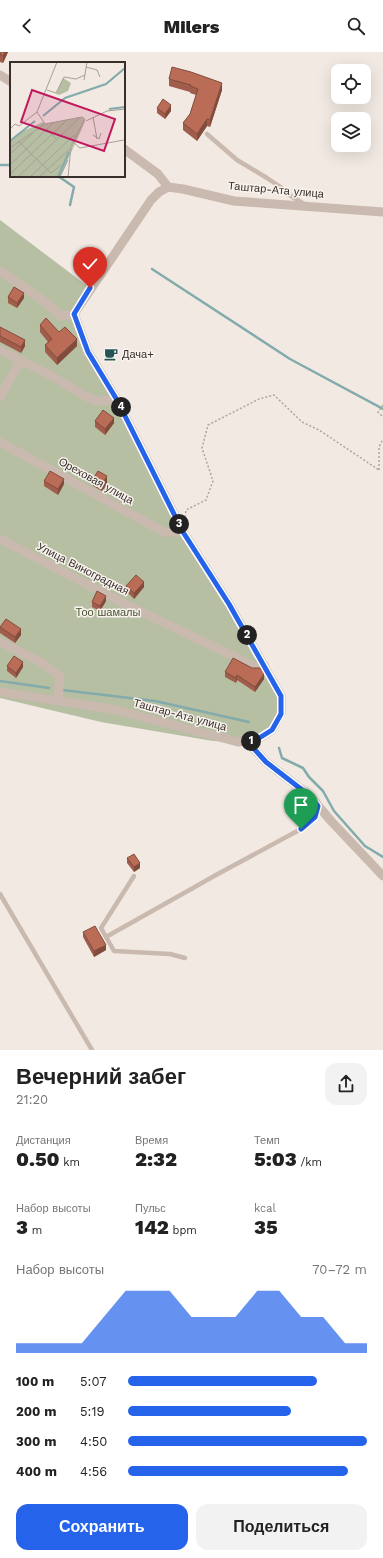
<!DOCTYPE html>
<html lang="ru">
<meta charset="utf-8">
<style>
:root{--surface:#fff;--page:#f2f2f2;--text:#222;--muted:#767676;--accent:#2563eb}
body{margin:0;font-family:"Work Sans",sans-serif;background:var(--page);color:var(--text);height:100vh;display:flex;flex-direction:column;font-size:15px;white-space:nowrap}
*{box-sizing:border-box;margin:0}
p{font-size:13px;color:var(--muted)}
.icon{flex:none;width:22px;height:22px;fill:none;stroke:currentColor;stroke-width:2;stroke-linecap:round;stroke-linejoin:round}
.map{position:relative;height:998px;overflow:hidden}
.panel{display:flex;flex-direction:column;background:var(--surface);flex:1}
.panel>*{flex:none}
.fabs{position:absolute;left:331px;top:12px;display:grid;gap:8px}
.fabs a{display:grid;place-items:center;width:40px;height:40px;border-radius:8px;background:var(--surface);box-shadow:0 4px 16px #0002;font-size:20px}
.pin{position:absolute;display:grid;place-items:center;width:34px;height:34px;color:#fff;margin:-41px -17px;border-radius:50% 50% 50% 0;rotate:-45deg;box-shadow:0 0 4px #0007}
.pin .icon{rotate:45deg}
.km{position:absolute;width:20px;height:20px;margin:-10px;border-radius:50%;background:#222;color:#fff;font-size:11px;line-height:20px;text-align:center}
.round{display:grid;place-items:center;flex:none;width:42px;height:42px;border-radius:12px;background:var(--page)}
.overview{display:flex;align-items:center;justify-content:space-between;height:68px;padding:0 16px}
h1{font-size:22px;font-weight:800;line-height:30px}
.stats{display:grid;grid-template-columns:repeat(3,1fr);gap:6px;height:68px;padding:4px 16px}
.stats div{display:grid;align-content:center}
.stats b{font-size:20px;font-weight:800}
.stats small{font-size:11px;font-weight:400}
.stats p{font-size:11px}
.chart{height:112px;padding:8px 16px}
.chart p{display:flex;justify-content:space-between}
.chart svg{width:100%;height:72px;margin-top:4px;fill:var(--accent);opacity:.7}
.button{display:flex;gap:8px;margin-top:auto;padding:8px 16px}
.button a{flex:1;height:46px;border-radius:12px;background:var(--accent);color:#fff;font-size:16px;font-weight:800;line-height:46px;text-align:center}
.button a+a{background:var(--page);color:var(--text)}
ul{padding:0 16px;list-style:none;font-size:13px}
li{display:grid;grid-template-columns:64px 48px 1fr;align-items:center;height:30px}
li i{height:10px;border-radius:5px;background:var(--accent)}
header{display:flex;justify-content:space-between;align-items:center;height:52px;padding:0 16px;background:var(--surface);font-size:18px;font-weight:800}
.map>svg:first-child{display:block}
.green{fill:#b7bfa3}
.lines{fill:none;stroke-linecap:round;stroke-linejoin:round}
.stream{stroke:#83abac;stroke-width:2.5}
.path{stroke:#b4a499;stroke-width:1.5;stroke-dasharray:2 2;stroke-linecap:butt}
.lane{stroke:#c9b9ae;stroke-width:4.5}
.street{stroke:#c9b9ae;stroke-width:9}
.wall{fill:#a05d4b}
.shaded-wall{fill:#824c3d}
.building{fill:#ba6c57;stroke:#824c3d}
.route-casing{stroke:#fff;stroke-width:8}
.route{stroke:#2563eb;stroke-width:5}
.labels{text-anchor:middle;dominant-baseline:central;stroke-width:3;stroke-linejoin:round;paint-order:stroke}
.street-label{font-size:11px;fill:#382f2c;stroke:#f9f3ee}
.poi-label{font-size:11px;fill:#382f2c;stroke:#f9f3ee;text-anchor:start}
.park-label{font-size:11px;fill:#495432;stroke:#f9f3ee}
.inset-river{fill:none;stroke:#83abac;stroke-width:2}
.inset-road{fill:none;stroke:#a79f99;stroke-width:1}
.view{fill:#c2185b;fill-opacity:0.15;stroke:#c2185b;stroke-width:2}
.inset-edge{fill:none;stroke:#382f2c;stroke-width:2}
</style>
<header><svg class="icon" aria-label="back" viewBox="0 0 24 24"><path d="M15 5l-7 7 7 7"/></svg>Milers<svg class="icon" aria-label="search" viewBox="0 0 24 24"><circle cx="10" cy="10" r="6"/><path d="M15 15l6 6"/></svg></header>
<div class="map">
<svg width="383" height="998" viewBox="0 0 383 998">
<rect width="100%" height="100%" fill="#f1e9e2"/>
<!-- green -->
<polygon class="green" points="0,168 90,236 74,262 183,480 281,644 272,678 238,690 213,689 101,670 0,646"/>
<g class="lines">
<!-- stream -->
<g class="stream">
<polyline points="0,113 11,113"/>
<polyline points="58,124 74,135 70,153"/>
<polyline points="152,217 290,307 383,357"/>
<polyline points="0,629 49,636"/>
<polyline points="62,638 155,649 249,670"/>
<polyline points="279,696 282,706 303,716 309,725 323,739 334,759 365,794 383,805"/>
</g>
<!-- path -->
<g class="path">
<polyline points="383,353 378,360 383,365"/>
<polyline points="379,418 379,395 383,387"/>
<polyline points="185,465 186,458 206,448 213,429 202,396 208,373 259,347 274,343 302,370 319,378 379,418"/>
</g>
<!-- lane -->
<g class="lane">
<polyline points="207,82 237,108 267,126 279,134 291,144 304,152"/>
<polyline points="134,824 101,876 114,899 170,902 185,906"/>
<polyline points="0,842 92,998"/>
<polyline points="106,885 216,823 301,777 315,765 318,754"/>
</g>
<!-- street -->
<g class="street">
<polyline points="0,23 11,30"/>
<polyline points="124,97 158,122 168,135"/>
<polyline points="0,219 45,250 61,264 74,262"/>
<polyline points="0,298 50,323 85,344 97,349 117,348"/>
<polyline points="0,345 20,309"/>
<polyline points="0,390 164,480 183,480"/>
<polyline points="0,487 121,550 258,616 264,613"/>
<polyline points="0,590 41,610 60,624 58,649"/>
<polyline points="0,640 112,657 238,690 256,688 272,678 281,661 281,644 229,552 183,480 117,348 88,300 74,262 151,148 159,140 168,135 183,137 234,149 383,160"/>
<polyline points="247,689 266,710 310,744 331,769 383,824"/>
</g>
</g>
<!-- wall -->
<g class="wall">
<polygon points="0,0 8,0 3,11 0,10"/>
<polygon points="169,27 222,38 210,75 207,74 197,89 183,78 183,71 190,62 196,43 190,41 190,40 169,34"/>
<polygon points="157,56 171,59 165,67 157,61"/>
<polygon points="8,245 24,246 17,256 8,251"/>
<polygon points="40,273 59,280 77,294 57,313 45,300 45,293 48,290 40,280"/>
<polygon points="0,275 25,294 21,301 0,290"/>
<polygon points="95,369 114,371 105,383 95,375"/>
<polygon points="93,427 107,432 102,439 93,434"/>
<polygon points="44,429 64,432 58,443 44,434"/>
<polygon points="126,534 144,535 134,547 126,539"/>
<polygon points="106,549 100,559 92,555 92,550"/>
<polygon points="0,575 21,583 15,591 0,581"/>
<polygon points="7,614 23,615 16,626 7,619"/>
<polygon points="252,616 264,627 255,640 237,628 236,631 225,625 225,620"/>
<polygon points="127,806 140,816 134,820 127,811"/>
<polygon points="83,880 106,898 94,905 83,885"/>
</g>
<!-- shaded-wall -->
<g class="shaded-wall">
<polygon points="5,0 8,0 3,11 3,4"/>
<polygon points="222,31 222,38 210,75 210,68"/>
<polygon points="171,53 171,59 165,67 165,62"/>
<polygon points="207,67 207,74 197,89 197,82"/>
<polygon points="24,241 24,246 17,256 17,251"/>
<polygon points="77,287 77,294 57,313 57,306"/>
<polygon points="25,288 25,294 21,301 21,295"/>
<polygon points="114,366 114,371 105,383 105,377"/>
<polygon points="107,424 107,432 102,439 102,432"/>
<polygon points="64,427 64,432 58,443 58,437"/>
<polygon points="144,530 144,535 134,547 134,541"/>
<polygon points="106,544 106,549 100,559 100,554"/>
<polygon points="21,577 21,583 15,591 15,585"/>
<polygon points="23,610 23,615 16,626 16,621"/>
<polygon points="264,622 264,627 255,640 255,635"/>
<polygon points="237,623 237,628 236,631 236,626"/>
<polygon points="140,811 140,816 134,820 134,815"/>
<polygon points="106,893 106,898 94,905 94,899"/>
</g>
<!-- building -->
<g class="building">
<polygon points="0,0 5,0 3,4 0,2"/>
<polygon points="172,15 191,20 222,31 210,68 207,67 197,82 183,71 190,62 198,37 190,34 191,33 169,27"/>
<polygon points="163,47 171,53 165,62 157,56"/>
<polygon points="14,235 24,241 17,251 8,245"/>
<polygon points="46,266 59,280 65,275 77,287 57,306 45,293 52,287 40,273"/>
<polygon points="0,275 25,288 21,295 0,284"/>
<polygon points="103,358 114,366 105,377 95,369"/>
<polygon points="50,419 64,427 58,437 44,429"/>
<polygon points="98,419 107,424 102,432 93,427"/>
<polygon points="136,523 144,530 134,541 126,534"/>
<polygon points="97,539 106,544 100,554 92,550"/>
<polygon points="6,567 21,577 15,585 0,575"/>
<polygon points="14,604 23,610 16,621 7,614"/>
<polygon points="233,606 252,616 260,616 263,618 264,622 255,635 237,623 236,626 225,620"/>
<polygon points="134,802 140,811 134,815 127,806"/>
<polygon points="95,874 106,893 94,899 83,880"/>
</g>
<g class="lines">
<!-- route casing -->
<g class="route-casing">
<polyline id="route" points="90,236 74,262 88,300 117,348 183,480 229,552 281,644 281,662 272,678 256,688 247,689 266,710 310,744 318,754 315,765 301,777"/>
</g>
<!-- route -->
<use href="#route" class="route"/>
</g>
<!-- icons -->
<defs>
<g id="cafe-bare" transform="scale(1.08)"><path d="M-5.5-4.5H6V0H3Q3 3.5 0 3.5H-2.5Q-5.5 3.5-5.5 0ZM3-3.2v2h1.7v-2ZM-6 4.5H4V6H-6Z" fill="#255456" stroke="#f9f3ee" stroke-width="2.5" paint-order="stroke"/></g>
</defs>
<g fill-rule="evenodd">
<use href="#cafe-bare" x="111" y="302"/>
</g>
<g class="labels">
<!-- street labels -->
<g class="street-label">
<text transform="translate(276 138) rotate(5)">Таштар-Ата улица</text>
<text transform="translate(96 429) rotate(29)">Ореховая улица</text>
<text transform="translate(83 517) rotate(27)">Улица Виноградная</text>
<text transform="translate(180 663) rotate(15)">Таштар-Ата улица</text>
</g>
<!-- poi labels -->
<g class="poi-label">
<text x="122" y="302">Дача+</text>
</g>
<!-- park labels -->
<g class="park-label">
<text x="108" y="560">Тоо шамалы</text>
</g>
</g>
<!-- overview -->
<g transform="translate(10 10)">
<rect width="115" height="115" fill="#f1e9e2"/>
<path d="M53,16L61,21L58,29L49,33L46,32ZM72,55L75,59L74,62L50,115H0V79L7,72L33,60L35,62Z" fill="#b7bfa3"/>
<path class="inset-river" d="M99,47L115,45M33,54L55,36L96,22L115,6M0,79L25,59M48,115L59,90"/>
<path class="inset-road" d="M47,0L27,50L35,62L72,55L75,57L61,84L58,115M76,5L87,8L90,15M74,18L77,0M37,28L46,31L54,15L66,17L75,13M83,55L87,77M76,59L97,49L115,47M0,67L5,62L9,64L27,50M37,67L47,78M83,73L89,77L91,71M8,79L41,111L51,103M63,80L70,86L114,78M0,86L35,62M0,92L23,71M0,103L43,61M0,112L56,59M8,115L69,56M20,115L63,74H66M29,115L60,87M50,115L58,98"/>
<path class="view" d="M22,28L105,57L94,89L11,60Z"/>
<rect width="115" height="115" class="inset-edge"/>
</g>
</svg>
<div class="fabs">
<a><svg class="icon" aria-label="locate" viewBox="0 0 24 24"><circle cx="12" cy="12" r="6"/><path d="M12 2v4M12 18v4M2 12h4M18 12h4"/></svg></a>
<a><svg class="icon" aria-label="layers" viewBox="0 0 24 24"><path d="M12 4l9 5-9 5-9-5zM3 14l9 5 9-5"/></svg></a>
</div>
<div class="pin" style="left:301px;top:777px;background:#1e9e55"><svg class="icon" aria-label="arrive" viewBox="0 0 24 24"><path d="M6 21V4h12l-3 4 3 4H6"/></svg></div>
<div class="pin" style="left:90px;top:236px;background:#d93025"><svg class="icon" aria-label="check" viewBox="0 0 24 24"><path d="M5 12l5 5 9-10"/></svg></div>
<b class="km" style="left:251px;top:689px">1</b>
<b class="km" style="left:247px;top:583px">2</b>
<b class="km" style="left:179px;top:472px">3</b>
<b class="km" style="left:121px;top:355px">4</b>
</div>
<section class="panel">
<div class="overview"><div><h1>Вечерний забег</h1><p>21:20</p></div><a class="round"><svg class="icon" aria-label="share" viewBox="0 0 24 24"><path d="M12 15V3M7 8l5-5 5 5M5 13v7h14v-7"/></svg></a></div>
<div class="stats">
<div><p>Дистанция</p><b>0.50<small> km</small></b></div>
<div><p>Время</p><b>2:32</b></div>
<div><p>Темп</p><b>5:03<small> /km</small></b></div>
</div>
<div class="stats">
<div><p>Набор высоты</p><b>3<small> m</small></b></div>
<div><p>Пульс</p><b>142<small> bpm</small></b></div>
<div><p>kcal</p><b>35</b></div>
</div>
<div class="chart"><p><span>Набор высоты</span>70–72 m</p>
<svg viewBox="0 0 160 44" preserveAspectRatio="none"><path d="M0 44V38L10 38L20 38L30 38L40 22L50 6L60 6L70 6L80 22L90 22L100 22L110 6L120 6L130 22L140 22L150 38L160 38V44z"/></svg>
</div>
<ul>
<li><b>100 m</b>5:07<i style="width:79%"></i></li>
<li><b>200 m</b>5:19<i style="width:68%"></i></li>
<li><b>300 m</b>4:50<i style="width:100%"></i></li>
<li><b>400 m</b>4:56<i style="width:92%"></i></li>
</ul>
<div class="button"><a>Сохранить</a><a>Поделиться</a></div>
</section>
